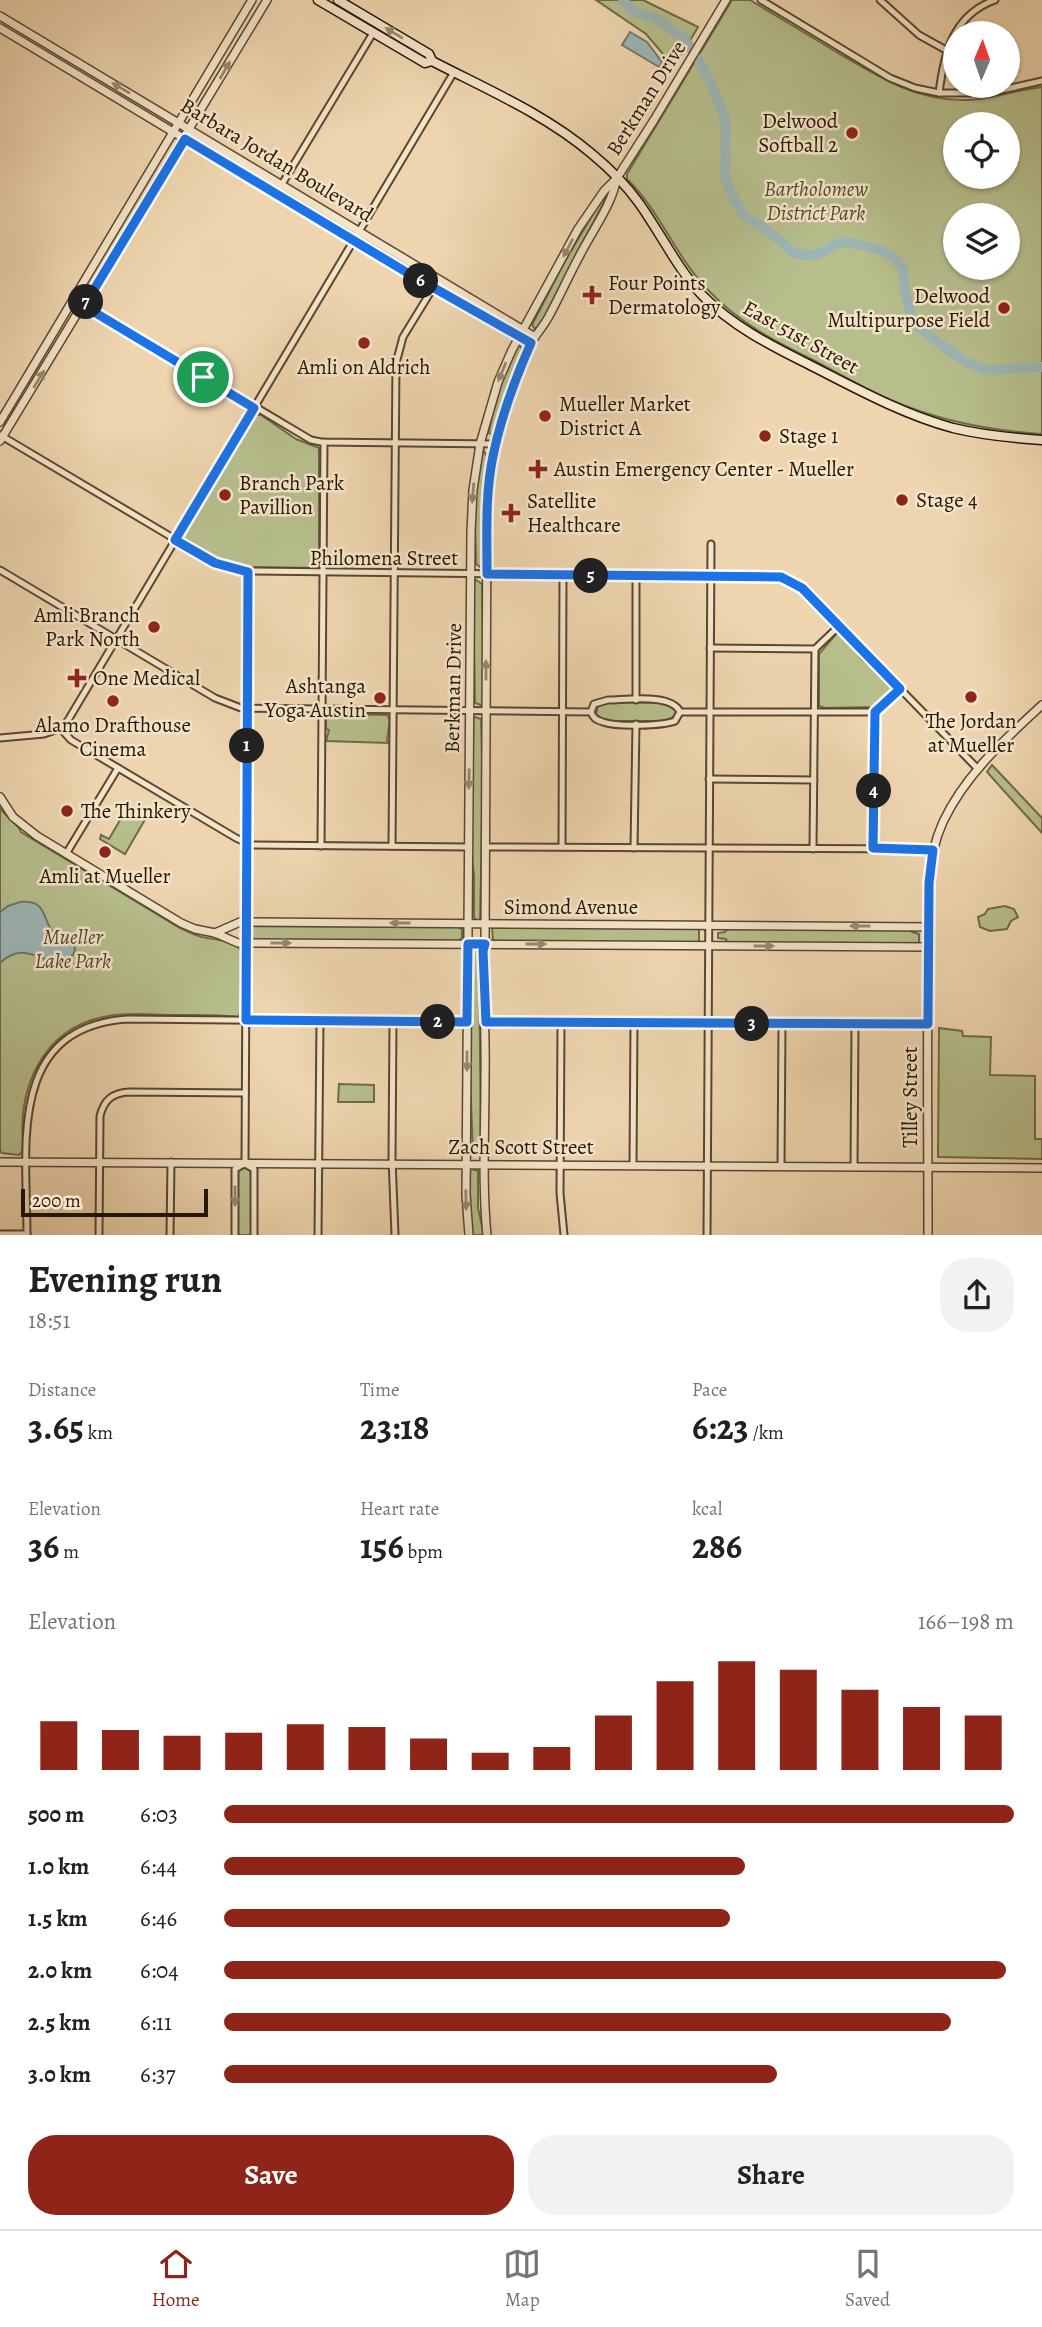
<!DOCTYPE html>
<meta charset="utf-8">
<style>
:root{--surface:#fff;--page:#f2f2f2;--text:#202124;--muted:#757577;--line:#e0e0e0;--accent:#8f2418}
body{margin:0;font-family:Alegreya,serif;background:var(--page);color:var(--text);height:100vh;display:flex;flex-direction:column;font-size:26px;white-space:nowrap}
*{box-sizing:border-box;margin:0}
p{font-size:23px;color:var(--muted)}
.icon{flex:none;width:38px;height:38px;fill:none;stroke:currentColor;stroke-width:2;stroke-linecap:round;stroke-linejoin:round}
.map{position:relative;height:1235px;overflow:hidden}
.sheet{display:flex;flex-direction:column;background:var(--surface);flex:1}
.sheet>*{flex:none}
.needle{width:46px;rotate:2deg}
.buttons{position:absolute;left:943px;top:21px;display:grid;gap:14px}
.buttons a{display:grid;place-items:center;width:77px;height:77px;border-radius:50%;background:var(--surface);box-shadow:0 2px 5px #0004;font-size:35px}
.scale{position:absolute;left:21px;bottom:18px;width:187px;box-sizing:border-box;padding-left:7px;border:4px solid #281801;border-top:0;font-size:19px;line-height:24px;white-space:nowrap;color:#281801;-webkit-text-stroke:5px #f4e4cb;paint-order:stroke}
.pin{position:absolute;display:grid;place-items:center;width:60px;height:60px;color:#fff;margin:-30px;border:4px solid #fff;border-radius:50%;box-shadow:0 2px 7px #0007}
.km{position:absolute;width:35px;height:35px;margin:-18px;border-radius:50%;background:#222;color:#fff;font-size:19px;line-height:35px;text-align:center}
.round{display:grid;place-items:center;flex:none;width:74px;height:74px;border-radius:28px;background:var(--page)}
.summary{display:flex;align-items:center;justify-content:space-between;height:119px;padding:0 28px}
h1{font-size:38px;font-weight:700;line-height:52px}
.metrics{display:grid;grid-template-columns:repeat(3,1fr);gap:10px;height:119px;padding:7px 28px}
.metrics div{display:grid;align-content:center}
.metrics b{font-size:35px;font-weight:700}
.metrics small{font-size:19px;font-weight:400}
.metrics p{font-size:19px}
.chart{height:196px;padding:14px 28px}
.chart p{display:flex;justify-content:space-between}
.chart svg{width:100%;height:126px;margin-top:7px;stroke:var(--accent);stroke-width:6}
.primary-button{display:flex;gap:14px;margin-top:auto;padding:14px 28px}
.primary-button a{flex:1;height:80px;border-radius:28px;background:var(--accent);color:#fff;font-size:28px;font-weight:700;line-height:80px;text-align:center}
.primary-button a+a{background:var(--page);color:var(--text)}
ul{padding:0 28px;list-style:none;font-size:23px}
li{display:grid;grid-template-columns:112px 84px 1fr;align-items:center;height:52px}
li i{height:18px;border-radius:9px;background:var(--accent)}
.menu{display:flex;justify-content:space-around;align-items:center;height:98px;border-top:2px solid var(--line);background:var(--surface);font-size:19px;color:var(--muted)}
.menu a{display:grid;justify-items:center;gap:4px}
.menu .selected{color:var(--accent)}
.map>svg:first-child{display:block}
.green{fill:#b6be8c;stroke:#6f6b46;stroke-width:2;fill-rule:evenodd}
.water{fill:#9db6b5;stroke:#6e776d;stroke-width:2}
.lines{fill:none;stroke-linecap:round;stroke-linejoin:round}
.river{stroke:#9db6b5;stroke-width:10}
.minor-casing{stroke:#5a472c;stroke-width:9}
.tertiary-casing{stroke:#5a472c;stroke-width:10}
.secondary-casing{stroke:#281801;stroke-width:11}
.minor{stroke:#f4e4cb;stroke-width:5}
.tertiary{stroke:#f4e4cb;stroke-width:7}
.secondary{stroke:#f4e4cb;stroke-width:8}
.oneway{fill:#988870}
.route-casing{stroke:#fff;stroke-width:14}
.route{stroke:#1a73e8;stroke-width:9}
.poi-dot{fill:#8f2418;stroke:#f4e4cb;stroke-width:2.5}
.labels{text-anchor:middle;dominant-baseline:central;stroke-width:5;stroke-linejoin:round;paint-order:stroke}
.street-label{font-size:21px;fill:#281801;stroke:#f4e4cb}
.poi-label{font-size:21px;fill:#281801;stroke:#f4e4cb;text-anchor:start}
.park-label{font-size:21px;font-style:italic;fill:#534a2b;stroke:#f4e4cb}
</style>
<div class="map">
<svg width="1042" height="1235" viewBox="0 0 1042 1235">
<rect width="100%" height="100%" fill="#eed5af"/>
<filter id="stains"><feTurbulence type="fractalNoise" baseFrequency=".00286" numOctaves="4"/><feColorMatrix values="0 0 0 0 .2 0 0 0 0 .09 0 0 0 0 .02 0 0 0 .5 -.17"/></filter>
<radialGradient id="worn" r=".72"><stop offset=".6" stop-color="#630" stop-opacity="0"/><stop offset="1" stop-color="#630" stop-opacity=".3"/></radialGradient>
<!-- green -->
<g class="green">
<polygon points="596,0 643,0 698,27 682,54 673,60 663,54 646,34"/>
<path d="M732,0H750C778,17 805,33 833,50C876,75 916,102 968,100C993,99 1017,90 1042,87V434C997,431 954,424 911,408C878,396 847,378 815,361C776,342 739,323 709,291C676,258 660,211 627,179V174ZM956,124H1008V177H956ZM956,215H1008V268H956Z"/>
<polygon points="608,194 544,318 537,328 534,328 532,325 565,261 599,204"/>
<polygon points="520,345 522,350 492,435 489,433 490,425 502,377 517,346"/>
<polygon points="255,415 261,415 296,439 319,448 319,564 316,568 245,567 219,560 183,540 184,533 188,529"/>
<path d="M484,451L487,457L483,498L484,567L482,568L476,564C476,537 470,471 484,451Z"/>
<polygon points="476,580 482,584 484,702 481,705 475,703 473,583"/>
<polygon points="837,633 843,636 862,659 892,685 892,691 880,700 876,707 825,708 819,706 819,654"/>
<polygon points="608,702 661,703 673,706 677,712 674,717 664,721 610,721 603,720 596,714 598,706"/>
<polygon points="331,714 387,715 390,720 387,740 389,743 326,741 329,730 326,729 326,718"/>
<polygon points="475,717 481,719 483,782 480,920 476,920 474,917 474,875 471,853 472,718"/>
<polygon points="992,765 1042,818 1042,833 987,772"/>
<path d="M0,808C6,817 18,824 21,832L180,928C187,931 194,935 202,937C216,940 231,940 241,950L240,1005L243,1011L238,1017C217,1014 195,1015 174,1015C153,1015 130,1012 109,1016C43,1026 15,1090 24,1150L19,1155L2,1153L0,1151Z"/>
<polygon points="127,808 139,815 144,808 150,811 125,854 100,839 101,835 109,839"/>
<polygon points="1005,906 1014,909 1018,917 1011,921 1007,929 990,931 980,927 978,917 985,914 988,909"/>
<polygon points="254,926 458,927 462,929 462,938 457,941 255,940 252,937 251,928"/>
<polygon points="492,928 699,928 699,943 493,941"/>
<polygon points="728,928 911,930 912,932 919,934 919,944 727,943 726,939 718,938 718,933 725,932"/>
<polygon points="477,949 479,951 481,1152 473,1152 470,1077 472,950"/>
<polygon points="939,1028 962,1031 963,1036 991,1037 990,1075 1035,1076 1035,1139 1042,1139 1042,1159 938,1157"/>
<polygon points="339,1084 374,1085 374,1102 338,1102"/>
<polygon points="241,1168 248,1168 251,1172 251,1235 237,1235 238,1170"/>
<polygon points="472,1169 478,1171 478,1208 484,1235 472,1235 469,1171"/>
</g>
<!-- water -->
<g class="water">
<polygon points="630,32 647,42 662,62 659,67 622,45"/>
<path d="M20,902C45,900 42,914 51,930L73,941L75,950L73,955C44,975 30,935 0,963V912L8,906Z"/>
</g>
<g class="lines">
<!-- river -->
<polyline class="river" points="623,0 634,12 654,18 684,38 701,64 714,90 726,122 725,177 733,197 744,215 780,240 793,253 814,256 839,243 847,242 881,250 893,257 903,268 905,289 911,316 920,329 964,361 986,370 1042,367"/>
<!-- minor casing -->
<g class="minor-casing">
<g id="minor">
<polyline points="761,0 890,78 915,88 939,93 988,93 1042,81"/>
<polyline points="880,0 919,35 946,50"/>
<path d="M939,93C944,53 953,15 995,0"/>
<polyline points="276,194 373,33"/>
<polyline points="74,299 311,440 321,442 496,444"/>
<path d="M0,435L200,554L215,563L243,571L773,577C793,578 804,590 817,603L977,768"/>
<polyline points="0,570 215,698 241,708 591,712"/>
<polyline points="710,648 815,649 839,626"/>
<path d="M608,700C626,700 672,693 680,712L675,721C662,726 616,727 603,722C596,720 593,718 591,712L594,704Z"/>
<polyline points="636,700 636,576"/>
<polyline points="680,712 875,712 900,689"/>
<polyline points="61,729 71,740 236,838 251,845 468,847"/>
<polyline points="0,738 44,734 64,727 454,72"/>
<polyline points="709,779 814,780"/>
<polyline points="321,846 324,442"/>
<polyline points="392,846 396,363 403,337 433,288"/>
<polyline points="485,847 921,849 933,851"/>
<polyline points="562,847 563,575"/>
<polyline points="634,848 636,724"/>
<polyline points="873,848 875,712"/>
<polyline points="813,849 815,649"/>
<polyline points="66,854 118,768"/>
<polyline points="393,1021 392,1158 395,1235"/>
<polyline points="486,1022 927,1024"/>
<polyline points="561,1023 560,1193 564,1235"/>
<polyline points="245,1163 248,572"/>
<polyline points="247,1165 254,1169 254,1235"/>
<polyline points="633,1165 634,1023"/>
<polyline points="781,1166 782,1024"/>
<polyline points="854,1167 855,1024"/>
<polyline points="0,1234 27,1234"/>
<path d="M27,1235C27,1147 6,1027 128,1019L467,1022"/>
<path d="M99,1235L100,1116C104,1100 112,1093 129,1092L245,1093"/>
<polyline points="170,1235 171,1162"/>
<polyline points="235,1235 235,1169 242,1165"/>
<polyline points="318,1235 320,1021"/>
<polyline points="707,1235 711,544"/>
</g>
</g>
<!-- tertiary casing -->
<g class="tertiary-casing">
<g id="tertiary">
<polyline points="0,16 535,337"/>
<polyline points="0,28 406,272 531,343"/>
<polyline points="0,422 252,0"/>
<polyline points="0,441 267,0"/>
<polyline points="0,797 13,817 37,836 181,923 195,929 215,933 238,943 928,947"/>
<polyline points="215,933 240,922 928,927"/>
<polyline points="0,1162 1042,1168"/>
<polyline points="469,1235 466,1195 471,532 473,490 480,444 498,382 512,350 578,229 604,191 617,178 654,120 726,0"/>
<path d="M487,1235C482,1184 485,1131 485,1079C486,1036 483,994 483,951L485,944L487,512C489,455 504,393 531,343C536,334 544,326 549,316C560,296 569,275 580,255C593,229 611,207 617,178"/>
<path d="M928,1235C928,1150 927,1065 928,979C928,928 921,870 943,822C965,775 1005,739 1042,705"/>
</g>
</g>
<!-- secondary casing -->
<g class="secondary-casing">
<g id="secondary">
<path d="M318,0L425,63L432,61C486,89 545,114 592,154C609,168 626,185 639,203C661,234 677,268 702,295C732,326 770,345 808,364C855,388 902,414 953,428C982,435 1012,438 1042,440"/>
<polyline points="338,0 429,54 432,61"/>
</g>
</g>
<!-- minor -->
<use href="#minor" class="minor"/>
<!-- tertiary -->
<use href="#tertiary" class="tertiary"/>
<!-- secondary -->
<use href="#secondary" class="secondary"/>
</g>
<!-- one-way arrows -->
<defs><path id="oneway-solid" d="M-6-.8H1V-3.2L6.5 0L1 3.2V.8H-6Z" transform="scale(1.75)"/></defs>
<g class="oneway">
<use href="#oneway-solid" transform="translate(394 33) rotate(-149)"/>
<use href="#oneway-solid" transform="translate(225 70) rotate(-60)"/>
<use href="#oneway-solid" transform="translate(121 88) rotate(-149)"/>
<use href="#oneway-solid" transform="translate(568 248) rotate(118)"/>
<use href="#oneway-solid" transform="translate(502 372) rotate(112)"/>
<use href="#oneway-solid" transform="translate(39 379) rotate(-58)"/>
<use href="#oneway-solid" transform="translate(473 493) rotate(95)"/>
<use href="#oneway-solid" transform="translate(486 670) rotate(-90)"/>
<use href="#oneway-solid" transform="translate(469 779) rotate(91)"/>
<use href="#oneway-solid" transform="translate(400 923) rotate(-180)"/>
<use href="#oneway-solid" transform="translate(860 926) rotate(-180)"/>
<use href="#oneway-solid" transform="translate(281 943)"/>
<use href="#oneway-solid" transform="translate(536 944)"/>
<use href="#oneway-solid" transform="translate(764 946)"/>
<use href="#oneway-solid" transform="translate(467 1061) rotate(90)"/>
<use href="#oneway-solid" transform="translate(235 1196) rotate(90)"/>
<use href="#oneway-solid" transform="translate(466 1200) rotate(89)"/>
</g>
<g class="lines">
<!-- route casing -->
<g class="route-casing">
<path id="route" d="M185,139L406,272L531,343C515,379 501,417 493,456C485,494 487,535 487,574L781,577L802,588L900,689L875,712L873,848L933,850L929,883L928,1024L486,1022L483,951L485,944H468L467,1022L246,1020L248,572L215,563L175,540L254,408L84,306Z"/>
</g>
<!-- route -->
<use href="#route" class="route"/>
</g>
<!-- markers -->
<g class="poi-dot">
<circle cx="852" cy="133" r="7"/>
<path d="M588.5 284.5h7v7h7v7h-7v7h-7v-7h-7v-7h7z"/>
<circle cx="1004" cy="308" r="7"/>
<circle cx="364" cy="343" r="7"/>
<circle cx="545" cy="416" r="7"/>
<circle cx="765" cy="436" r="7"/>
<path d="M534.5 458.5h7v7h7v7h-7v7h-7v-7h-7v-7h7z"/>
<circle cx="225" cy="495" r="7"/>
<circle cx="902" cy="500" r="7"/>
<path d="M507.5 502.5h7v7h7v7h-7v7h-7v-7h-7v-7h7z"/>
<circle cx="154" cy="627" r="7"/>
<path d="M73.5 667.5h7v7h7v7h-7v7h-7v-7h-7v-7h7z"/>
<circle cx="971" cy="697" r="7"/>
<circle cx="380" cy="698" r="7"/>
<circle cx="113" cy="701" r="7"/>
<circle cx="67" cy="811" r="7"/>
<circle cx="105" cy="852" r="7"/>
</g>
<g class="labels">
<!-- street labels -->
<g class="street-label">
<text transform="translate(646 98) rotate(-58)">Berkman Drive</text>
<text transform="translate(277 160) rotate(31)">Barbara Jordan Boulevard</text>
<text transform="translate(801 337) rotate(29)">East 51st Street</text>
<text x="384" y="558">Philomena Street</text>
<text transform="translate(453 688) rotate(-89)">Berkman Drive</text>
<text x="571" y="907">Simond Avenue</text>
<text transform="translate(910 1097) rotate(-90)">Tilley Street</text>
<text x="521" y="1147">Zach Scott Street</text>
</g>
<!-- poi labels -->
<g class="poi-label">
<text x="838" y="121" text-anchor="end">Delwood<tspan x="838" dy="24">Softball 2</tspan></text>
<text x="608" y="283">Four Points<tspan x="608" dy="24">Dermatology</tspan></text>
<text x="990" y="296" text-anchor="end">Delwood<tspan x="990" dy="24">Multipurpose Field</tspan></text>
<text x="364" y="367" text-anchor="middle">Amli on Aldrich</text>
<text x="559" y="404">Mueller Market<tspan x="559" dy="24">District A</tspan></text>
<text x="779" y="436">Stage 1</text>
<text x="554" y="469">Austin Emergency Center - Mueller</text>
<text x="239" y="483">Branch Park<tspan x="239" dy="24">Pavillion</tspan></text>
<text x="916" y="500">Stage 4</text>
<text x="527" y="501">Satellite<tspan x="527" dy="24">Healthcare</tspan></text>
<text x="140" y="615" text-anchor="end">Amli Branch<tspan x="140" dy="24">Park North</tspan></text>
<text x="93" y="678">One Medical</text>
<text x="366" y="686" text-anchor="end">Ashtanga<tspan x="366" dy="24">Yoga Austin</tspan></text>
<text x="971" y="721" text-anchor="middle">The Jordan<tspan x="971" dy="24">at Mueller</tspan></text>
<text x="113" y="725" text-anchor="middle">Alamo Drafthouse<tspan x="113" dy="24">Cinema</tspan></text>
<text x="81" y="811">The Thinkery</text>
<text x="105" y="876" text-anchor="middle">Amli at Mueller</text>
</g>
<!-- park labels -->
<g class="park-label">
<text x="816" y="189">Bartholomew<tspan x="816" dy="24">District Park</tspan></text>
<text x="73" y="937">Mueller<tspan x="73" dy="24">Lake Park</tspan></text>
</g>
</g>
<rect width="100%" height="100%" filter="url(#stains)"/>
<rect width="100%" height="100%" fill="url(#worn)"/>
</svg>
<div class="buttons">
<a><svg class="needle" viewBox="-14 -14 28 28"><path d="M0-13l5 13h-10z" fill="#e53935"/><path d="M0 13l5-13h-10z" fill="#757577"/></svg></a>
<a><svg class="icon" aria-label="locate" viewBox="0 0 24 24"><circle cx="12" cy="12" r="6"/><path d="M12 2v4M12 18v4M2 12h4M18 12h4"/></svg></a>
<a><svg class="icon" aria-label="layers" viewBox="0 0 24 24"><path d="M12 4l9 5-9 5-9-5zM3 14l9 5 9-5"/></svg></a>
</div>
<div class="scale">200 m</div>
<div class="pin" style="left:203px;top:377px;background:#1e9e55"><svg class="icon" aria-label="arrive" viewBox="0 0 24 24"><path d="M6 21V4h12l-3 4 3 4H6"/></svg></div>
<b class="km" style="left:247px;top:746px">1</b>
<b class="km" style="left:438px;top:1022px">2</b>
<b class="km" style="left:752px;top:1024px">3</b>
<b class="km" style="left:874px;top:791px">4</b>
<b class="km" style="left:591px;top:576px">5</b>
<b class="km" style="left:421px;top:281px">6</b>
<b class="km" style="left:86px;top:302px">7</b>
</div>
<section class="sheet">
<div class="summary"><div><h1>Evening run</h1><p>18:51</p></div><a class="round"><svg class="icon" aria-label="share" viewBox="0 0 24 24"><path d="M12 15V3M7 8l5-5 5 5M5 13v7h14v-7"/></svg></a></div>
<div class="metrics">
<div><p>Distance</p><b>3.65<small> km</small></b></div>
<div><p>Time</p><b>23:18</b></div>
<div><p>Pace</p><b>6:23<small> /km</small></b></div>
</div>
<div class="metrics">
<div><p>Elevation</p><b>36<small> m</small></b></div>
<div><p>Heart rate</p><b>156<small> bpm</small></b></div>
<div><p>kcal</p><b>286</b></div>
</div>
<div class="chart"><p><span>Elevation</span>166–198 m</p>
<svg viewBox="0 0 160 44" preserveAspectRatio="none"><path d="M5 44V27M15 44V30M25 44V32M35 44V31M45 44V28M55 44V29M65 44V33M75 44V38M85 44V36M95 44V25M105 44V13M115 44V6M125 44V9M135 44V16M145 44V22M155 44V25"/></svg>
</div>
<ul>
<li><b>500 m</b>6:03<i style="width:100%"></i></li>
<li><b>1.0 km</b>6:44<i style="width:66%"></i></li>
<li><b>1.5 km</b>6:46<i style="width:64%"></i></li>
<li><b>2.0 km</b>6:04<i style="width:99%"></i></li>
<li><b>2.5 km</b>6:11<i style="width:92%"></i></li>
<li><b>3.0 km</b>6:37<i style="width:70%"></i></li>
</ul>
<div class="primary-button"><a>Save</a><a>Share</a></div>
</section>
<nav class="menu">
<a class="selected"><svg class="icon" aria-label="home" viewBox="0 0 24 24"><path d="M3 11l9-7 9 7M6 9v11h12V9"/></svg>Home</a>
<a><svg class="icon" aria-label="map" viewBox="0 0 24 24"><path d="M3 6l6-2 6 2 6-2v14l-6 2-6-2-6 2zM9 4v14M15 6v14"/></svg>Map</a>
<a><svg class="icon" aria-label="saved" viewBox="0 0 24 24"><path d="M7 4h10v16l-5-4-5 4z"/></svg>Saved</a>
</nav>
